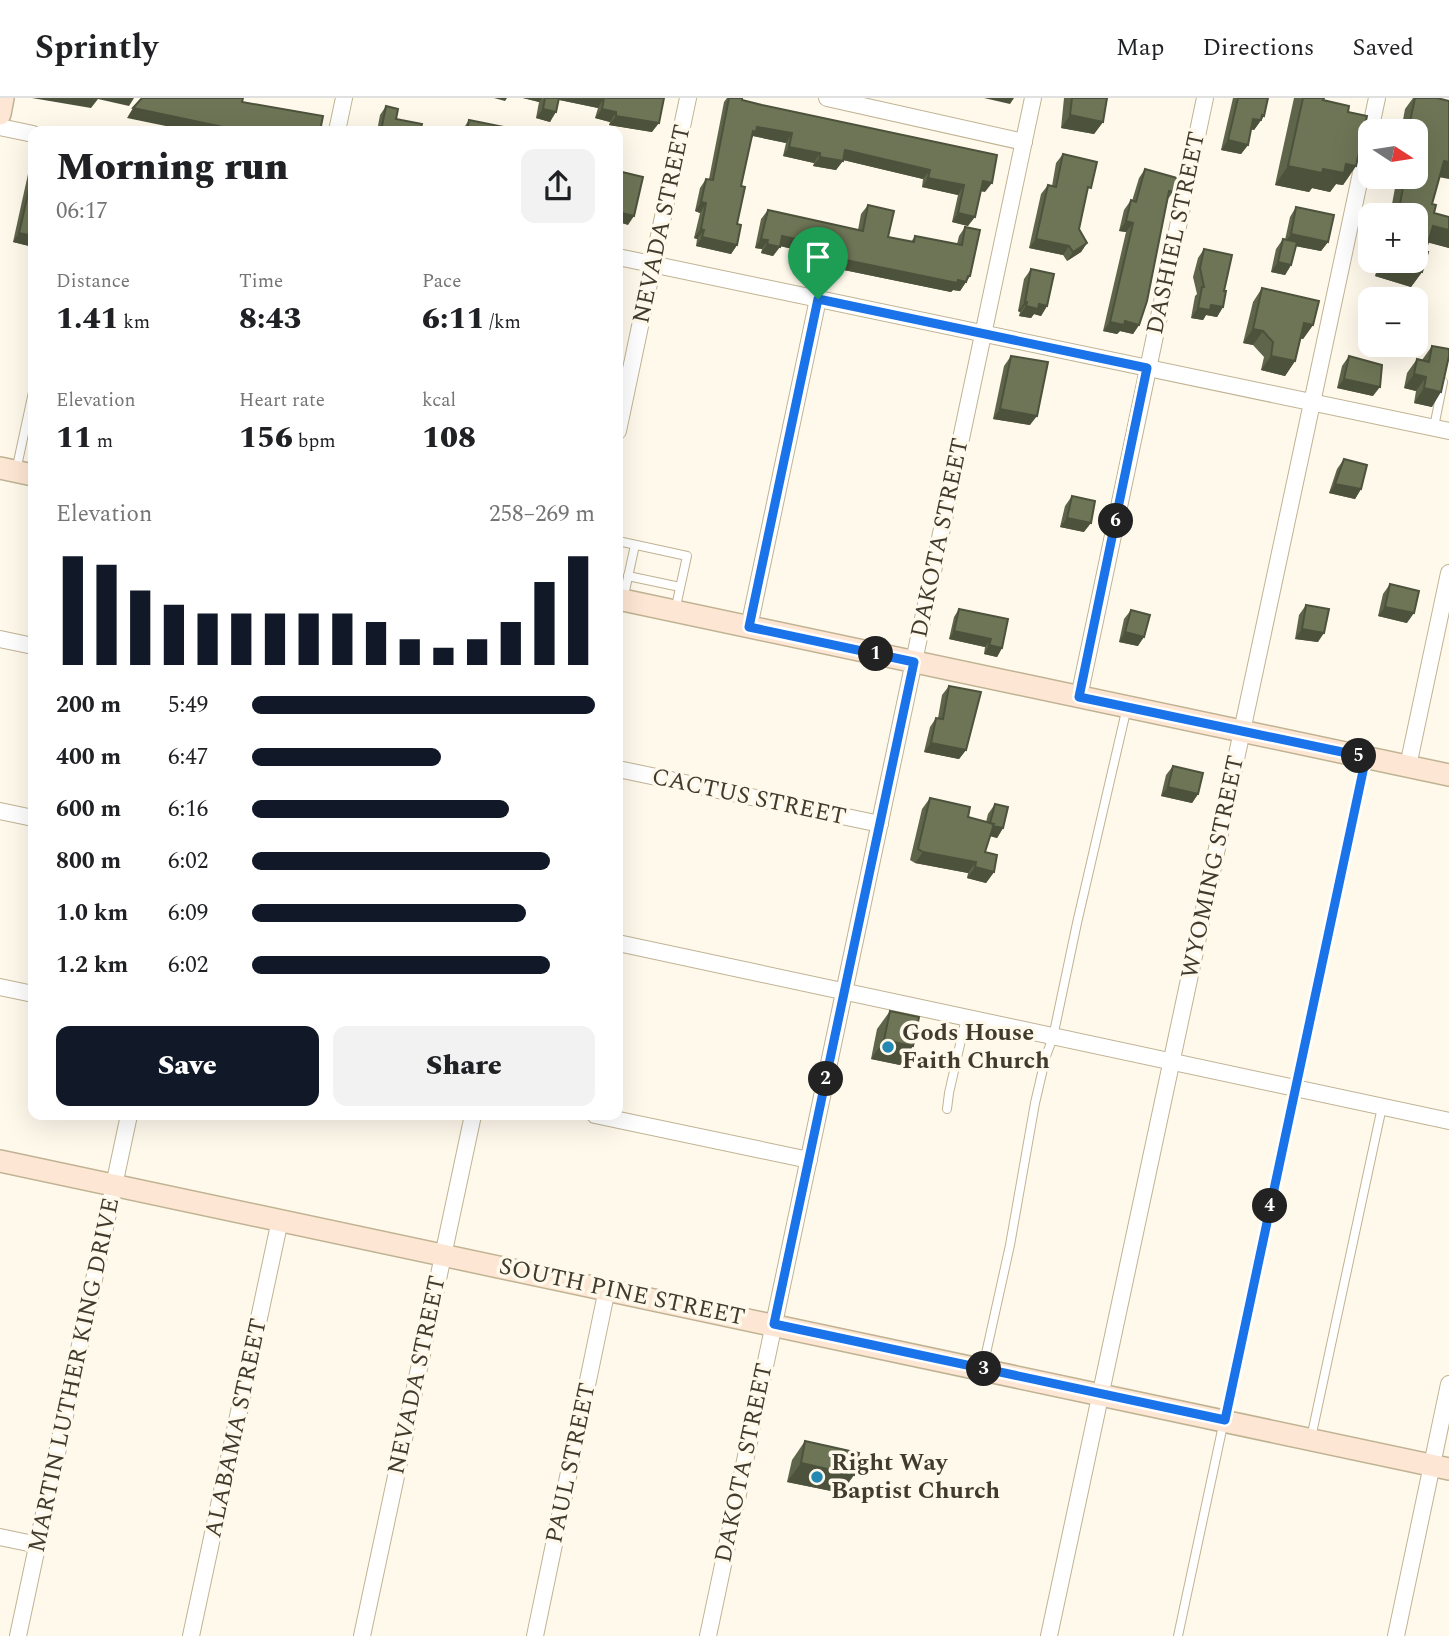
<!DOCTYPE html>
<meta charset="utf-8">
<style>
:root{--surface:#fff;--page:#f2f2f2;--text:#202124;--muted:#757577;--line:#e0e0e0;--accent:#111827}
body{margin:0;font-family:Spectral,serif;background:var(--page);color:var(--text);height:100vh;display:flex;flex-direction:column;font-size:26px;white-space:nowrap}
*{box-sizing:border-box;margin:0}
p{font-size:23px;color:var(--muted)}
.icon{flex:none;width:38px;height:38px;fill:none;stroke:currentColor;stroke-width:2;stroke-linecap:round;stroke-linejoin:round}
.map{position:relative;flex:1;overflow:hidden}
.side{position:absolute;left:28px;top:28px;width:595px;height:994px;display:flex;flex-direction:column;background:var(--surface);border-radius:14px;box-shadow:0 7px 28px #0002}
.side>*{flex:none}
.needle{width:46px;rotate:102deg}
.fabs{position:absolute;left:1358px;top:21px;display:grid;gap:14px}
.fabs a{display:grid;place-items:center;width:70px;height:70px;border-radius:14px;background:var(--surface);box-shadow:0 7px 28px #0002;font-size:35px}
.pin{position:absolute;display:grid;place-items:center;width:60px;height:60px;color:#fff;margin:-72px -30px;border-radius:50% 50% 50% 0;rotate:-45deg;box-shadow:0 0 7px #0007}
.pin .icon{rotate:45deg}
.km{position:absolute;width:35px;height:35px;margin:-18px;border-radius:50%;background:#222;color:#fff;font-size:19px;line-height:35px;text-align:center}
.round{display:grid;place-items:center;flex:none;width:74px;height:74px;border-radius:14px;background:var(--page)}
.head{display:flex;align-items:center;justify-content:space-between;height:119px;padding:0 28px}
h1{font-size:38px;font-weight:800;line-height:52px}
.stats{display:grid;grid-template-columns:repeat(3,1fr);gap:10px;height:119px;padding:7px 28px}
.stats div{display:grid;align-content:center}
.stats b{font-size:30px;font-weight:800}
.stats small{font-size:19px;font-weight:400}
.stats p{font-size:19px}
.chart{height:196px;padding:14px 28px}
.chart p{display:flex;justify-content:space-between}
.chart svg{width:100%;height:126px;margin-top:7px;stroke:var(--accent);stroke-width:6}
.primary-button{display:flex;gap:14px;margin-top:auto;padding:14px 28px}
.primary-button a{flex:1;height:80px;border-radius:14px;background:var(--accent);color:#fff;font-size:28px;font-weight:800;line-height:80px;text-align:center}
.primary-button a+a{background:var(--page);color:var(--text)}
ul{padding:0 28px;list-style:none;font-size:23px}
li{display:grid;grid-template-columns:112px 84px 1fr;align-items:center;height:52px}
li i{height:18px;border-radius:9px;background:var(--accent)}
header{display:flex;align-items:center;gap:42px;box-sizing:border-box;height:98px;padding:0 35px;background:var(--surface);border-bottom:2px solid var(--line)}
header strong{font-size:33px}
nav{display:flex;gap:38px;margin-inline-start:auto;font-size:24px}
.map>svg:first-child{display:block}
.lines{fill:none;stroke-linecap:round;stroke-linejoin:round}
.lane-casing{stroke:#c0b393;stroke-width:10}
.street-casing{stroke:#c0b393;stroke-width:18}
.secondary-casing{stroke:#c0b393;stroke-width:24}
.lane{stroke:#fff;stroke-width:8}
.street{stroke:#fff;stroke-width:16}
.secondary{stroke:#fde6d3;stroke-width:21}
.wall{fill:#5f654a}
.shaded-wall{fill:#4d523c}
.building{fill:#6e7556;stroke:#4d523c;stroke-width:2}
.route-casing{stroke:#fff;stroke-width:14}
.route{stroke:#1a73e8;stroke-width:9}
.poi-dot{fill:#2488b2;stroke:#fff9ec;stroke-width:2.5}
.labels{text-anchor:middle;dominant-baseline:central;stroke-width:7;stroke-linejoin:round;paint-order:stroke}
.street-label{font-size:24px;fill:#403b2d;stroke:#fff9ec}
.poi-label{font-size:24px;font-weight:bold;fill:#403b2d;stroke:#fff9ec;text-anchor:start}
</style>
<header>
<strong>Sprintly</strong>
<nav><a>Map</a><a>Directions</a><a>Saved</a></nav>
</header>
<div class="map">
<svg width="1449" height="1538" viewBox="0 0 1449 1538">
<rect width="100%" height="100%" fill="#fff9ec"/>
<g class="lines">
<!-- lane casing -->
<g class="lane-casing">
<g id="lane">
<polyline points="1434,329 1443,284"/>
<polyline points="16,373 33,294"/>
<polyline points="618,443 687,458 675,513"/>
<polyline points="628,478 680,489"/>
<polyline points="623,502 635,447"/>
<polyline points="947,1011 949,995 966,920"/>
<polyline points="983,1269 1010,1147 1035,1005 1046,958 1053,939 1077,825 1127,609"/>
<polyline points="1311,1340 1382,1009"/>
<polyline points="1178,1538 1365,662"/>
</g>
</g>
<!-- street casing -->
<g class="street-casing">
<g id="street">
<polyline points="827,0 1024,44"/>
<polyline points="0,29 33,36"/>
<polyline points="337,33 344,0"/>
<polyline points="618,159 1449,333"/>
<polyline points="618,333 688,0"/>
<polyline points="749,529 818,201"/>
<polyline points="0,541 33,548"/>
<polyline points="1079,599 1205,0"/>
<polyline points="1408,668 1449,475"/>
<polyline points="618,671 880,726"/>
<polyline points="0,713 33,720"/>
<polyline points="618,845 1449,1023"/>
<polyline points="0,889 33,896"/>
<polyline points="595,1017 809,1062"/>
<polyline points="0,1439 38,1447"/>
<polyline points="18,1538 129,1017"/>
<polyline points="191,1538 280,1122"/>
<polyline points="362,1538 473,1017"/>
<polyline points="535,1538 607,1191"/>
<polyline points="708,1538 1033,0"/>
<polyline points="1049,1538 1377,0"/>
<polyline points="1396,1538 1449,1286"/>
</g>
</g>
<!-- secondary casing -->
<g class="secondary-casing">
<g id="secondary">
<polyline points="0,16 3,0"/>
<polyline points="0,370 33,377"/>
<polyline points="618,501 1449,677"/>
<polyline points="0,1063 1449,1371"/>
</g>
</g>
<!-- lane -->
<use href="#lane" class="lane"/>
<!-- street -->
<use href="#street" class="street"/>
<!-- secondary -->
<use href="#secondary" class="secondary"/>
</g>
<!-- wall -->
<g class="wall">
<polygon points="523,0 664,0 652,34 609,27 610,24 595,20 598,10 559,2 550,24 536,20 539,4"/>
<polygon points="727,0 742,0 742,2 985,94 980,93 968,128 952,124 958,97 922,89 923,81 843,62 836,72 813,68 814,65 783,58 786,45 753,38 751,42 741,88 737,126 737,147 731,156 696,148 697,141 694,140 700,115 695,113 700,90 706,81 709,81 724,4"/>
<polygon points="1064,0 1108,0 1107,2 1103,24 1094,36 1061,30"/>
<polygon points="1233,0 1268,0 1264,18 1254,32 1251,31 1248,47 1241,56 1221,52"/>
<polygon points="1294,0 1324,0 1323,2 1348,14 1356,68 1343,87 1336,86 1330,94 1312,90 1309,94 1275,87"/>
<polygon points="1413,0 1415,0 1439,79 1432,106 1434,115 1449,119 1449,150 1428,144 1425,154 1422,174 1411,189 1375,178 1379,163 1416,163 1416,117 1390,117 1397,79 1416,79 1416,33 1401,33 1405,11"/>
<polygon points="386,8 396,21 420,33 377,33 380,17"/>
<polygon points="469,22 524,33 463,33 463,31"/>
<polygon points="1063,56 1086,97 1079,131 1087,145 1081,154 1067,163 1063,157 1029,150 1041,96 1048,87 1052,88 1056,65"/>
<polygon points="33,63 33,149 13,144 30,67"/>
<polygon points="1145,71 1173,94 1168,101 1139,227 1133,236 1120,233 1117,236 1103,233 1126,134 1119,133 1124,112 1131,102 1132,103 1139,80"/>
<polygon points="868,107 888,139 911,144 915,138 957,146 959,138 965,129 970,178 960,193 953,192 951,194 800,163 802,153 780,148 773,158 761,155 762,151 755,150 761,121 768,112 858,132 861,116"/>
<polygon points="1296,109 1328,144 1321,153 1296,148 1291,167 1285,177 1271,174 1276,151 1283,141 1285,142 1290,119"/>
<polygon points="1204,151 1224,193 1223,209 1217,219 1206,217 1203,222 1191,220 1195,198 1197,196 1193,179 1198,160"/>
<polygon points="1031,171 1047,208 1041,218 1034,216 1031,220 1019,218 1020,214 1018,213 1024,181"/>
<polygon points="1262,190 1313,227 1303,241 1300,240 1295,263 1285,278 1261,272 1264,259 1253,247 1243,245 1253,204"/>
<polygon points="1432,248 1432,309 1414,305 1416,293 1404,290 1407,275 1417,261 1422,262"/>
<polygon points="1011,258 1030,327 993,321 1004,268"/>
<polygon points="1349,258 1373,298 1337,290 1342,268"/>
<polygon points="1344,361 1361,391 1355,401 1329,395 1337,371"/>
<polygon points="1072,398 1084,434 1060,429 1065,408"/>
<polygon points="1390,486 1407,525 1378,518 1383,496"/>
<polygon points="1306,507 1318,544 1295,541 1299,517"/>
<polygon points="959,511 1002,550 997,559 984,556 985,549 949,541 954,519"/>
<polygon points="1131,512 1138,548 1119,544 1124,521"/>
<polygon points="949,588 966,652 959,661 924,654 930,629 936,620 938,620 942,597"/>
<polygon points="1173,668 1198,696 1192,705 1161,698 1166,677"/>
<polygon points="930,700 968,719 986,724 988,716 995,706 1003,730 997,740 990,738 985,754 994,774 986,785 967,780 968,775 915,765 910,762 922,711"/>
<polygon points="890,913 913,948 900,967 871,961 877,931"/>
<polygon points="805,1343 854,1377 841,1395 787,1384 792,1362"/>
</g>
<!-- shaded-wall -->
<g class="shaded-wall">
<polygon points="32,0 134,0 129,8 98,1 91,10"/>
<polygon points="494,0 507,0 505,3"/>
<polygon points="523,0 542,0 539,4"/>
<polygon points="555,0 604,0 598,10 555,1"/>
<polygon points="984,0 1014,0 1010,6"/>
<polygon points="133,10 242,33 190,33 127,20"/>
<polygon points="543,11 556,14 550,24 536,20"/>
<polygon points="602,11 616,14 610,24 595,20"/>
<polygon points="1070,17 1103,24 1094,36 1061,30"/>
<polygon points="1262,17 1264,18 1254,32 1247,30 1253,21"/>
<polygon points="616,18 659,25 652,34 609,27"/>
<polygon points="757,29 792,35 786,45 753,38 750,43 753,33"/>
<polygon points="307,30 320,33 305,33"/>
<polygon points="1228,42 1248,47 1241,56 1221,52"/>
<polygon points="789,49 820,55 814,65 783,58"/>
<polygon points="845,52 930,72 923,81 839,61"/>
<polygon points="820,59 843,63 836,72 813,68"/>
<polygon points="1444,63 1449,64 1449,81 1433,78"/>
<polygon points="1346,66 1356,68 1343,87 1336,86 1330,94 1312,90 1309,94 1275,87 1288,68"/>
<polygon points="928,80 964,87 958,97 922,89"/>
<polygon points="983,83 992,85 985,94 976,92"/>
<polygon points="701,104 706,105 700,115 695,113"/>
<polygon points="1399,111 1403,112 1399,117 1395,117"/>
<polygon points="618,114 634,118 628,127 618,124"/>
<polygon points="958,115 975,119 968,128 952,124"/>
<polygon points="1126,123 1133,125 1126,134 1119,133"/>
<polygon points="1433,128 1449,132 1449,150 1422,143"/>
<polygon points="701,131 704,132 697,141 694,140"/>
<polygon points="19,135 33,138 33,149 13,144"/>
<polygon points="1291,136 1328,144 1321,153 1284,146"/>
<polygon points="782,138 809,144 802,153 775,147"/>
<polygon points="702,139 737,147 731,156 696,148"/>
<polygon points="761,141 768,142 762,151 755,150"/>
<polygon points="1036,141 1069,148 1063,157 1029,150"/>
<polygon points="1087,145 1081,154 1067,163 1073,154"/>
<polygon points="767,146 780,149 773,158 761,155"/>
<polygon points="807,154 958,182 968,178 970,178 960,193 953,192 951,194 800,163"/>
<polygon points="1385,163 1422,174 1411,189 1375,178"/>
<polygon points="1278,164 1291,167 1285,177 1271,174"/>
<polygon points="1025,204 1027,204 1020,214 1018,213"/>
<polygon points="1039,206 1047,208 1041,218 1034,216 1031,220 1019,218 1026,208"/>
<polygon points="1211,207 1223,209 1217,219 1206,217 1203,222 1191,220 1198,210"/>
<polygon points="1125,223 1139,227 1133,236 1120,233 1117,236 1103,233 1110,224"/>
<polygon points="1304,225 1313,227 1303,241 1294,239"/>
<polygon points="1253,231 1263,233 1253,247 1243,245"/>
<polygon points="1271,258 1295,263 1285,278 1261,272"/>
<polygon points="1414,276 1426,279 1416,293 1404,290"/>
<polygon points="1344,281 1380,289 1373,298 1337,290"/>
<polygon points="1424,290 1441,294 1432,309 1414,305"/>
<polygon points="1000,311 1037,318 1030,327 993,321"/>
<polygon points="1335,386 1361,391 1355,401 1329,395"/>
<polygon points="1067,420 1091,425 1084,434 1060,429"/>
<polygon points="1385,509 1414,515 1407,525 1378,518"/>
<polygon points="1302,531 1324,535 1318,544 1295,541"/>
<polygon points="954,533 991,541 985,549 949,541"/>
<polygon points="1125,534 1144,539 1138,548 1119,544"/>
<polygon points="989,547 1002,550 997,559 984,556"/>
<polygon points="931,645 966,652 959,661 924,654"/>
<polygon points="1168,689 1198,696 1192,705 1161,698"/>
<polygon points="989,727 1003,730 997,740 983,736"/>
<polygon points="923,754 976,764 968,775 915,765"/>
<polygon points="975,769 994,774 986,785 967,780"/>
<polygon points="884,942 913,948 900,967 871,961"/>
<polygon points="801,1365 854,1377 841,1395 787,1384"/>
</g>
<!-- building -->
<g class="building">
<polygon points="142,0 243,0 242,4 323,18 320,33 307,30 306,33 242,33 133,10"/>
<polygon points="545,0 559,0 556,14 543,11"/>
<polygon points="604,0 664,0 659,25 616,18 616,14 602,11"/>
<polygon points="729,0 742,0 742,2 762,7 997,57 992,85 983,83 975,119 958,115 964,87 928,80 930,72 845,52 843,63 820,59 820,55 789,49 792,35 757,29 756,34 753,33 741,88 745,89 737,126 741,127 737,147 702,139 704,132 701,131 706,105 701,104 706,81 713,82"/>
<polygon points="1072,0 1107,0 1103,24 1070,17"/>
<polygon points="1238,0 1268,0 1264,18 1262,17 1261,22 1253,21 1248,47 1228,42"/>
<polygon points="1303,0 1324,0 1323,2 1349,8 1348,14 1367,18 1356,68 1346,66 1344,75 1323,71 1322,75 1288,68"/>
<polygon points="1415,0 1437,0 1449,3 1449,64 1444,63 1432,106 1436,107 1434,115 1449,119 1449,132 1433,128 1425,154 1428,154 1422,174 1385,163 1416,163 1416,117 1401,117 1403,112 1399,111 1405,79 1416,79 1416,33 1408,33"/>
<polygon points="386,8 398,11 396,21 422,26 420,33 381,33"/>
<polygon points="469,22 524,33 467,33"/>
<polygon points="1063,56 1097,64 1091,90 1088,89 1079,131 1087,145 1073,154 1069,148 1036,141 1048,87 1056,89"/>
<polygon points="1145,71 1177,80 1173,94 1169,93 1147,203 1139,227 1125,223 1124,227 1110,224 1133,125 1126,123 1131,102 1136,104"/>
<polygon points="618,73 643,79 634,118 618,114"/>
<polygon points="33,74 33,138 19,135"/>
<polygon points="868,107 894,113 888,139 914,144 915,138 962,147 965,129 980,132 970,178 968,178 966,184 958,182 957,185 807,154 809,144 782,138 780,149 767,146 768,142 761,141 768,112 863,133"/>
<polygon points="1296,109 1334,117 1328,144 1291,136"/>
<polygon points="1283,141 1297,144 1291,167 1278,164"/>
<polygon points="1204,151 1232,157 1224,193 1226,193 1223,209 1211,207 1210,212 1198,210 1202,189 1204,189 1200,170"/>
<polygon points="1031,171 1054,176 1047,208 1039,206 1038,211 1026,208 1027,204 1025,204"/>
<polygon points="1262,190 1319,203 1313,227 1304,225 1295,263 1271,258 1273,244 1263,233 1253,231"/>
<polygon points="1432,248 1449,251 1449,258 1441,294 1424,290 1426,279 1414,276 1417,261 1429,264"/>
<polygon points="1011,258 1048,264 1037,318 1000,311"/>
<polygon points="1349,258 1382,267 1380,289 1344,281"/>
<polygon points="1344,361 1367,367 1361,391 1335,386"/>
<polygon points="1072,398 1095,403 1091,425 1067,420"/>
<polygon points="1390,486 1419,493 1414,515 1385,509"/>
<polygon points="1306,507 1329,511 1324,535 1302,531"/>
<polygon points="959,511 1008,521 1002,550 989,547 991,541 954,533"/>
<polygon points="1131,512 1150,517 1144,539 1125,534"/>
<polygon points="949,588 981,594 966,652 931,645 936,620 943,621"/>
<polygon points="1173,668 1203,675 1198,696 1168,689"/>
<polygon points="930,700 970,709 968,719 994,726 985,754 997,757 994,774 975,769 976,764 923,754 918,751"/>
<polygon points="995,706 1008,709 1003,730 993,728 994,726 990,725"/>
<polygon points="890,913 919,919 913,948 884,942"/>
<polygon points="805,1343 859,1355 854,1377 801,1365"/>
</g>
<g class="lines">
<!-- route casing -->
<g class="route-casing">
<polygon id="route" points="818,201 1147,270 1079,599 1366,659 1225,1322 774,1226 914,564 749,529"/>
</g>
<!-- route -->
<use href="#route" class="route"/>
</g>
<!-- markers -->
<g class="poi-dot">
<circle cx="888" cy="949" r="7"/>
<circle cx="817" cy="1379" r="7"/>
</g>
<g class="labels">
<!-- street labels -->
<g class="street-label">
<text transform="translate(662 126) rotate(-78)">NEVADA STREET</text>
<text transform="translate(1176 135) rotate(-78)">DASHIEL STREET</text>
<text transform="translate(940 440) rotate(-78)">DAKOTA STREET</text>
<text transform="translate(749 699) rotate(12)">CACTUS STREET</text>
<text transform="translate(1213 769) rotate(-78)">WYOMING STREET</text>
<text transform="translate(622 1194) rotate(12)">SOUTH PINE STREET</text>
<text transform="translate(74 1277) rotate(-78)">MARTIN LUTHER KING DRIVE</text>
<text transform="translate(417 1277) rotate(-78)">NEVADA STREET</text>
<text transform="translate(236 1330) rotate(-78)">ALABAMA STREET</text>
<text transform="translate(571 1365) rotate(-78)">PAUL STREET</text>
<text transform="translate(744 1365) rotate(-78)">DAKOTA STREET</text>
</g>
<!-- poi labels -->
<g class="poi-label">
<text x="902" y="935">Gods House<tspan x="902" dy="28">Faith Church</tspan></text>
<text x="831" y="1365">Right Way<tspan x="831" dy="28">Baptist Church</tspan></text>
</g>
</g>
</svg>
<div class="fabs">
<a><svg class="needle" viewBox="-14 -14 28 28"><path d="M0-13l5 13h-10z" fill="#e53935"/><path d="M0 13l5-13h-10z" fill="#757577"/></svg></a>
<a>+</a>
<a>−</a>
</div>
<div class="pin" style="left:818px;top:201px;background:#1e9e55"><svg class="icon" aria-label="arrive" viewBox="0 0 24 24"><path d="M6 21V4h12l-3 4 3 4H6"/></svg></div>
<b class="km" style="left:876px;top:556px">1</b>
<b class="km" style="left:826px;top:981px">2</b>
<b class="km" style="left:984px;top:1271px">3</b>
<b class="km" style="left:1270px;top:1108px">4</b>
<b class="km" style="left:1359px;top:658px">5</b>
<b class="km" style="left:1116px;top:423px">6</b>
<section class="side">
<div class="head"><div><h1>Morning run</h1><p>06:17</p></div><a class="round"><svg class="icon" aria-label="share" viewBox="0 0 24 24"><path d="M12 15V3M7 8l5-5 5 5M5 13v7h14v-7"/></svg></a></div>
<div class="stats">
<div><p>Distance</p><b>1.41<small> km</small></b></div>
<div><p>Time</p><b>8:43</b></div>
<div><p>Pace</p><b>6:11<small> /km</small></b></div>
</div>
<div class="stats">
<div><p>Elevation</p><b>11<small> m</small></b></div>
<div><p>Heart rate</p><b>156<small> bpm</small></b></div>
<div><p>kcal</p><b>108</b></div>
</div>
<div class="chart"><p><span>Elevation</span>258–269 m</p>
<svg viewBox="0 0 160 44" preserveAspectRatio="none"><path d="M5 44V6M15 44V9M25 44V18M35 44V23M45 44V26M55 44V26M65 44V26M75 44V26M85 44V26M95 44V29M105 44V35M115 44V38M125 44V35M135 44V29M145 44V15M155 44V6"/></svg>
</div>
<ul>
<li><b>200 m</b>5:49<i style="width:100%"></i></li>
<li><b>400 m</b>6:47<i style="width:55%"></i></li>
<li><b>600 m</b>6:16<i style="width:75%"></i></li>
<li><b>800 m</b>6:02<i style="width:87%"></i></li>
<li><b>1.0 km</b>6:09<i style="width:80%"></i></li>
<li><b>1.2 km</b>6:02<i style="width:87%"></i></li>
</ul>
<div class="primary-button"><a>Save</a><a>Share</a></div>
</section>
</div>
